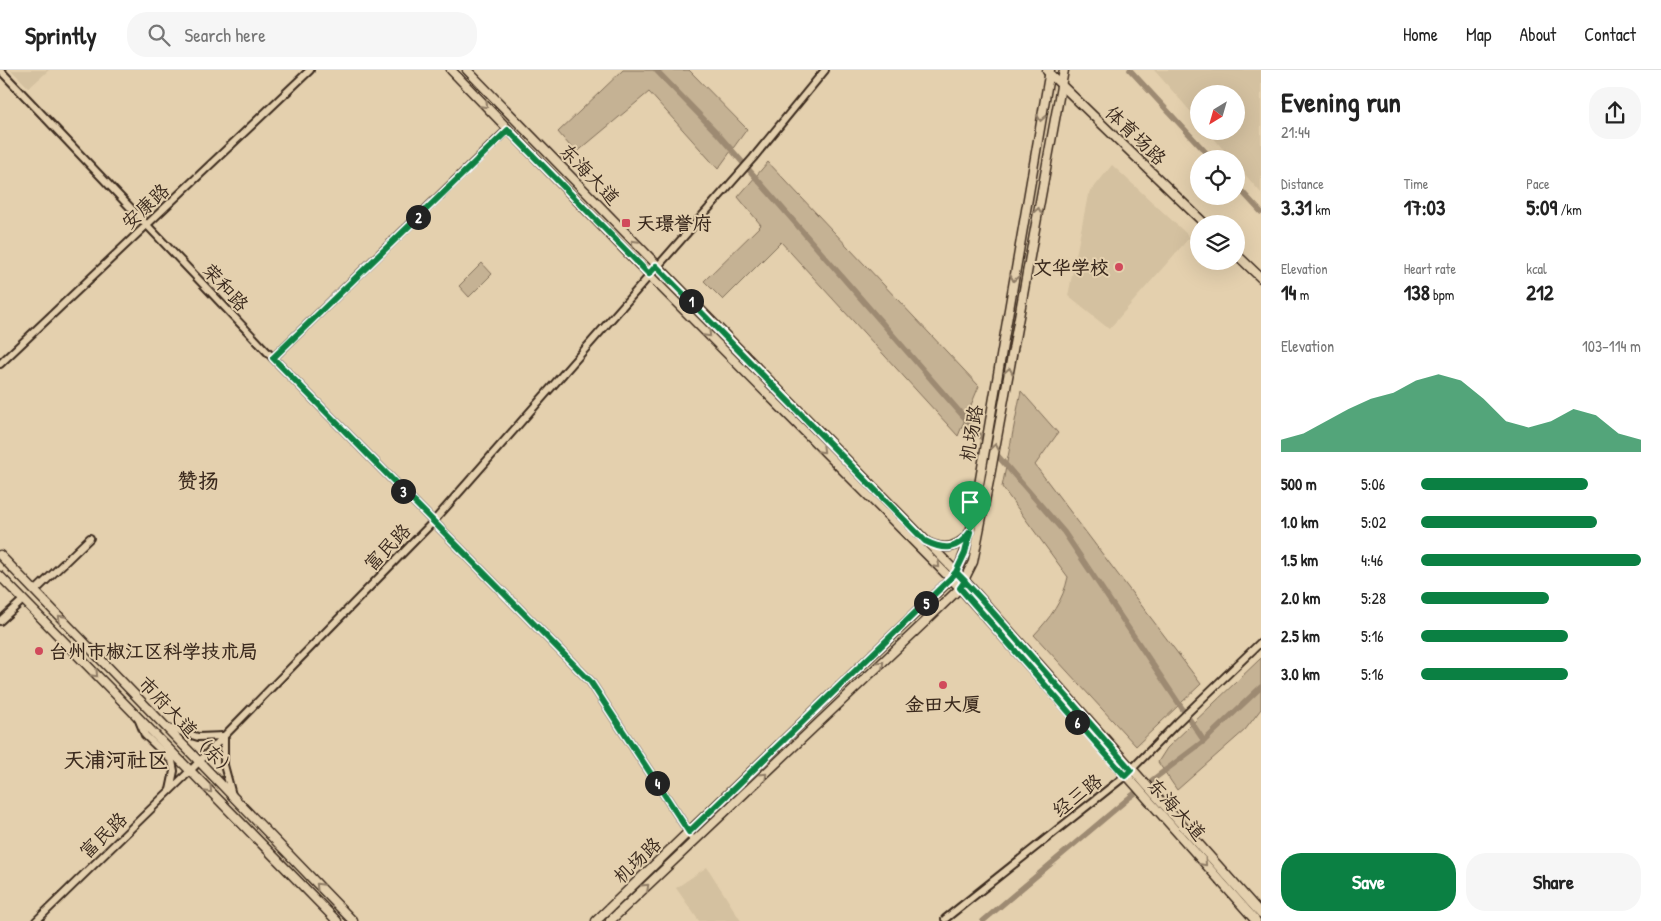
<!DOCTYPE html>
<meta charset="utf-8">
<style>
:root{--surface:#fff;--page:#f6f6f6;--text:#222;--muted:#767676;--line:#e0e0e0;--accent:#0b8043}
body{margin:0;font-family:"Patrick Hand","LXGW WenKai TC",sans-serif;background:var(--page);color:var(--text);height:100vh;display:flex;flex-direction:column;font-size:19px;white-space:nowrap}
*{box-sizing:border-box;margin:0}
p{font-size:16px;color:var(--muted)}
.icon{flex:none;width:28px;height:28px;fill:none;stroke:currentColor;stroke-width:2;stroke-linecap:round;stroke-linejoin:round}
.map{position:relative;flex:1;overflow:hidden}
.side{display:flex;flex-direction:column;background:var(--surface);width:400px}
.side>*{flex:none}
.needle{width:32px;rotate:217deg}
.buttons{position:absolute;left:1190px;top:15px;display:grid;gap:10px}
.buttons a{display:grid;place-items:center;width:55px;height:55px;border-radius:50%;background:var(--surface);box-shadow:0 5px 20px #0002;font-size:25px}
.pin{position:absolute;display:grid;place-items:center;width:42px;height:42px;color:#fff;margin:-51px -21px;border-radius:50% 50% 50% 0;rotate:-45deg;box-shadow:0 0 5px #0007}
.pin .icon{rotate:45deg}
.km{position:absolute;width:25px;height:25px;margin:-12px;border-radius:50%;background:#222;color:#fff;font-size:14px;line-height:25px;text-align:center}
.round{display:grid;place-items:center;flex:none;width:52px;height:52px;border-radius:20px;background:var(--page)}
.headline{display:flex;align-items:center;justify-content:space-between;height:85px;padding:0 20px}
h1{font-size:28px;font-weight:700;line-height:38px}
.metrics{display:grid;grid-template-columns:repeat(3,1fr);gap:8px;height:85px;padding:5px 20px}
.metrics div{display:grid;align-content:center}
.metrics b{font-size:21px;font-weight:700}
.metrics small{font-size:14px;font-weight:400}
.metrics p{font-size:14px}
.chart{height:140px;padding:10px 20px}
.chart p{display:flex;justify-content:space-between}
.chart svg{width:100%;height:90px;margin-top:5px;fill:var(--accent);opacity:.7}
.cta{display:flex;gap:10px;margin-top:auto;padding:10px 20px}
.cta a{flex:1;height:58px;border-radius:20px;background:var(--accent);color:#fff;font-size:20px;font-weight:700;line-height:58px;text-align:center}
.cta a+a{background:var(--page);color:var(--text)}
ul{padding:0 20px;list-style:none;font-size:16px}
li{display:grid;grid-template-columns:80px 60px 1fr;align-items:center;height:38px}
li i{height:12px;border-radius:6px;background:var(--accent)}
header{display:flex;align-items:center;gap:30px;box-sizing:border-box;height:70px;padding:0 25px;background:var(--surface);border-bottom:1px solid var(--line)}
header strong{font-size:24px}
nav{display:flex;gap:28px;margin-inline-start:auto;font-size:18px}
.search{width:350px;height:45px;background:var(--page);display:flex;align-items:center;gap:12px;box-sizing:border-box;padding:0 18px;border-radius:20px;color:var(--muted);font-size:19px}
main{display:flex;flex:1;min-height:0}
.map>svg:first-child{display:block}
.built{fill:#d4c1a0}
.green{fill:#c5b294;stroke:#806e59}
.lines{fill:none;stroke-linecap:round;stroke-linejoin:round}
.canal{stroke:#9d8a72;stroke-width:5.5}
.minor-casing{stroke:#3b2a1e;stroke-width:10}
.major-casing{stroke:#3b2a1e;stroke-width:11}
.minor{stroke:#e4d0ae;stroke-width:6}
.major{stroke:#e4d0ae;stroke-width:8}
.oneway{stroke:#907d66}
.route-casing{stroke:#fff;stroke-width:10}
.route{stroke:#0b8043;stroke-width:6}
.poi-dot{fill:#d1495b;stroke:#e4d0ae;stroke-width:2}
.labels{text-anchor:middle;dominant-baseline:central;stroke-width:4;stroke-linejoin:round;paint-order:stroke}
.street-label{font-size:19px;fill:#3b2a1e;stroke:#e4d0ae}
.poi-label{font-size:19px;font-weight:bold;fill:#3b2a1e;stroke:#e4d0ae;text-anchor:start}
.quarter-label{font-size:21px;font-weight:bold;fill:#3b2a1e;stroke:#e4d0ae}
</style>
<header>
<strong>Sprintly</strong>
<div class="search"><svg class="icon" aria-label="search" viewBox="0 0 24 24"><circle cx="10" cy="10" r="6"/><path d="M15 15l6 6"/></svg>Search here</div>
<nav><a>Home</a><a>Map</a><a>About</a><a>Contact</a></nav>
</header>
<main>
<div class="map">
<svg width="1261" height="851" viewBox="0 0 1261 851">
<rect width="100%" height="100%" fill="#e4d0ae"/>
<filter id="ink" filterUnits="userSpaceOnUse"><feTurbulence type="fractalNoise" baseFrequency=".02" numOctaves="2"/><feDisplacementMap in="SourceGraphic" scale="10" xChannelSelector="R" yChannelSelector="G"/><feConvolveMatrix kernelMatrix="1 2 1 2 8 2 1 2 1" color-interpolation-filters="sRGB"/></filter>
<g filter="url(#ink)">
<!-- built -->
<g class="built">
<polygon points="11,0 49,0 29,18"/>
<polygon points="1154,0 1261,0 1261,123 1236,94 1236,89 1231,89 1208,61 1236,61 1236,24 1199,24 1199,51"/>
<polygon points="1112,95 1190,167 1109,259 1068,226 1088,125"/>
<polygon points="707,797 741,851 699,851 676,818"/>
</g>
<!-- green -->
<g class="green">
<polygon points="623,0 689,0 747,59 718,99 649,22 576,83 558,62"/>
<polygon points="768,92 979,316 958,366 781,172 723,230 704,211 761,155 738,127"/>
<polygon points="482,193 492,204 469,227 459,216"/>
<path d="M1021,321L1058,363L1035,395L1201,614L1136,676L1034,565C1050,548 1063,531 1068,507L1002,417Z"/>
<polygon points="1261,588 1261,639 1245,660 1177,720 1158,692 1167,678"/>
</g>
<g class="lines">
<!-- canal -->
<g class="canal">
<polyline points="656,0 717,63 1064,462 1204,671"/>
<polyline points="1130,0 1212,89"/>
<polyline points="1236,115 1261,142"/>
<polyline points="983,851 1130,727 1204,671 1261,617"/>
</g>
<!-- minor casing -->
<g class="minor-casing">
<g id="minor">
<polyline points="0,0 273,288 590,611 689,762 693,772"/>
<polyline points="273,288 508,59"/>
<polyline points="0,294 310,0"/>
<polyline points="35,521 90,468"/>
<polyline points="0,551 23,530"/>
<polyline points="138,648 145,665 172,691 174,701 170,720"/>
<polyline points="166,657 198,667 224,666 224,695 232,725"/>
<polyline points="945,849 1125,706 1178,652 1261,572"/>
<polyline points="36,851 190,701 433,452 753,88 825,0"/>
</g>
</g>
<!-- major casing -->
<g class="major-casing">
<g id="major">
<polyline points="451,0 649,205 960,518 1256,851"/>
<polyline points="467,0 965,511 1261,844"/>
<polyline points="1047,1 1205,154"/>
<polyline points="1236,184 1261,208"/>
<path d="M929,473C946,481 959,477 969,463"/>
<polyline points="0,485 353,851"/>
<polyline points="0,506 337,851"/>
<path d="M596,851L951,509C964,492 968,471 973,450L1050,0"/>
<polyline points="610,851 928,549 960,518 973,492 990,406 1064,0"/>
</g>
</g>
<!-- minor -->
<use href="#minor" class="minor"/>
<!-- major -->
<use href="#major" class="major"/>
</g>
<!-- one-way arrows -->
<defs><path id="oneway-chevron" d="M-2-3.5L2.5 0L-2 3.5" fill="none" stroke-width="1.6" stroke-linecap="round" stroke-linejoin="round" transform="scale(1.25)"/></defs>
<g class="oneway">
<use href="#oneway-chevron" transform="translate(485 35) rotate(46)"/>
<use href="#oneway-chevron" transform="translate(1041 48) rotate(100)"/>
<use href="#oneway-chevron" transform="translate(1038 141) rotate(-80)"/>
<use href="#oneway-chevron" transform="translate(634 173) rotate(-134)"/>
<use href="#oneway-chevron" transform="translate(1014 208) rotate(100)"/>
<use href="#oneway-chevron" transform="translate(708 264) rotate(45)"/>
<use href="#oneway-chevron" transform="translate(1009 301) rotate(-80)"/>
<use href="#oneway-chevron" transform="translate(995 377) rotate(-80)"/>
<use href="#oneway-chevron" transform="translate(822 380) rotate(45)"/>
<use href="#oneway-chevron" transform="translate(937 495) rotate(45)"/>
<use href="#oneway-chevron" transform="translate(61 548) rotate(-134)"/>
<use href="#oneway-chevron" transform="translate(881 594) rotate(-44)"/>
<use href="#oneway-chevron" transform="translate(95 604) rotate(46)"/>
<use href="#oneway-chevron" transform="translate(764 706) rotate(-44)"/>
<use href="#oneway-chevron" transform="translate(209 720) rotate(46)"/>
<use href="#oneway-chevron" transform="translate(1204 793) rotate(48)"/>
<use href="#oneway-chevron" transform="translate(319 816) rotate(-134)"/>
<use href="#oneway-chevron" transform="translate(646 817) rotate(-43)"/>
</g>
</g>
<g class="lines" filter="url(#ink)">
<!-- route casing -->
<g class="route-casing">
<path id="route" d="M970,462C957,480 945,481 925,471L656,196L649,204L508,60L273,288L590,611L689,762L950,509L956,502L982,530L1131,700L1125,706L960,518L965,511L956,502L965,483L970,462"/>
</g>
<!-- route -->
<use href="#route" class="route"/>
</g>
<!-- markers -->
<g class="poi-dot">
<rect x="621" y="148" width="10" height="10" rx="2.5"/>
<circle cx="1119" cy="197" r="5"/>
<circle cx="39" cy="581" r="5"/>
<circle cx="943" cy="615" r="5"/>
</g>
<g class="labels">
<!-- street labels -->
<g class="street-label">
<text transform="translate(1136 65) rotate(44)">体育场路</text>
<text transform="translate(590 104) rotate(46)">东海大道</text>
<text transform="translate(145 136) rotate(-43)">安康路</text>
<text transform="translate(226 217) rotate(47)">荣和路</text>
<text transform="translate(971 363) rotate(-81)">机场路</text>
<text transform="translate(387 477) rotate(-46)">富民路</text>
<text transform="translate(188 657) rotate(46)">市府大道（东）</text>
<text transform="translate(1077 725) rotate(-38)">经三路</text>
<text transform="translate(1177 739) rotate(48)">东海大道</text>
<text transform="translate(103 765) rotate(-44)">富民路</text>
<text transform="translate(637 790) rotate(-44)">机场路</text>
</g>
<!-- poi labels -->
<g class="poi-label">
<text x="636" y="153">天璟誉府</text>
<text x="1109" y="197" text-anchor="end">文华学校</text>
<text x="49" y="581">台州市椒江区科学技术局</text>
<text x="943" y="634" text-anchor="middle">金田大厦</text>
</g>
<!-- quarter labels -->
<g class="quarter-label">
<text x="198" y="410">赞扬</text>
<text x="116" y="689">天浦河社区</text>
</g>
</g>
</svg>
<div class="buttons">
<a><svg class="needle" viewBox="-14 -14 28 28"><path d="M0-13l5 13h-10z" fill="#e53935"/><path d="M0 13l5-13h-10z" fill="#767676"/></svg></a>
<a><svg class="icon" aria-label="locate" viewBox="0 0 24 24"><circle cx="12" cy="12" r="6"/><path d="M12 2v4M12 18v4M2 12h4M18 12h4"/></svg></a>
<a><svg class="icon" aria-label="layers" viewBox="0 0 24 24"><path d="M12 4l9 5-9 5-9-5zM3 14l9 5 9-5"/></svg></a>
</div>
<div class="pin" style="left:970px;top:462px;background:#1e9e55"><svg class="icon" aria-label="arrive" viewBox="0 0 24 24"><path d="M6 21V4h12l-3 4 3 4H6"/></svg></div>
<b class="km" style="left:691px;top:231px">1</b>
<b class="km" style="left:418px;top:147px">2</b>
<b class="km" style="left:403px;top:421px">3</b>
<b class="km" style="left:657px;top:713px">4</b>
<b class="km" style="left:926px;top:533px">5</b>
<b class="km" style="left:1077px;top:652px">6</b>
</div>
<section class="side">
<div class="headline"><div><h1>Evening run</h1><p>21:44</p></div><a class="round"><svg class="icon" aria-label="share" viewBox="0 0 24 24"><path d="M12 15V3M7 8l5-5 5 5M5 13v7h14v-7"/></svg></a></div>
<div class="metrics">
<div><p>Distance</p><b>3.31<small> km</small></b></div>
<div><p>Time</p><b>17:03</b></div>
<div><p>Pace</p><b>5:09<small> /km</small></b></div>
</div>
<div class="metrics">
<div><p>Elevation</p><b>14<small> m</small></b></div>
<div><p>Heart rate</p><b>138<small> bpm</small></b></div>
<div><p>kcal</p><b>212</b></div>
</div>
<div class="chart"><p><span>Elevation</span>103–114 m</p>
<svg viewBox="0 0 160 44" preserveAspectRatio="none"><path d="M0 44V38L10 35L20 29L30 23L40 18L50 15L60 9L70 6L80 9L90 18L100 29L110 32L120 29L130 23L140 26L150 35L160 38V44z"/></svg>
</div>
<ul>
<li><b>500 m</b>5:06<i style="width:76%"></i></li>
<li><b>1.0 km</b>5:02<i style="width:80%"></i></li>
<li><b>1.5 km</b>4:46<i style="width:100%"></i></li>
<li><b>2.0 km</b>5:28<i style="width:58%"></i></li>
<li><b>2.5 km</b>5:16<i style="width:67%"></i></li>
<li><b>3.0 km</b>5:16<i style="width:67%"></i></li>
</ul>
<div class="cta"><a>Save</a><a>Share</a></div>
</section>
</main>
